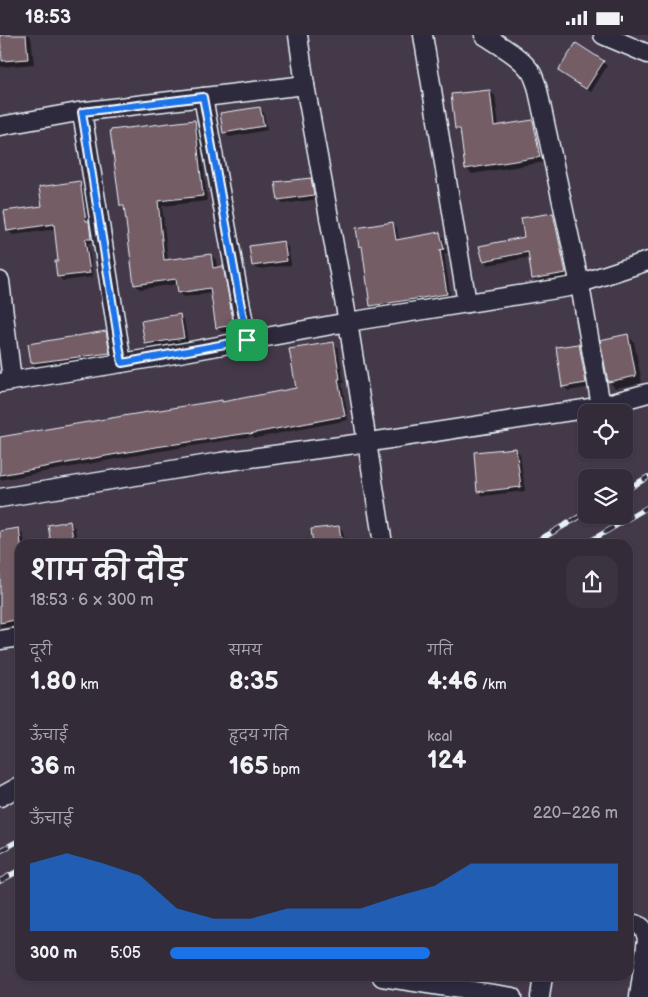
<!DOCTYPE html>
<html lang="hi">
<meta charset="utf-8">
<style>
:root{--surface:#332b37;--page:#3b333f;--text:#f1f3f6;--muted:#a9a7ad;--line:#4e4752;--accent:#1a73e8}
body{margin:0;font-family:"Balsamiq Sans","Playpen Sans Deva",sans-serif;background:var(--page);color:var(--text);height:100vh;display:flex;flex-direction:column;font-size:19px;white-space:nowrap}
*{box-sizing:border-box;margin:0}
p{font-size:16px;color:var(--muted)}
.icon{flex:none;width:28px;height:28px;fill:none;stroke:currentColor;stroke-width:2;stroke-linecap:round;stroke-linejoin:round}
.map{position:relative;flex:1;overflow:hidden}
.details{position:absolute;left:15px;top:504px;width:618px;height:442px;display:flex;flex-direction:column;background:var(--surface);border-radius:15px;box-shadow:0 1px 4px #0004,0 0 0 1px var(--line)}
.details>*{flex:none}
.controls{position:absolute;left:578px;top:369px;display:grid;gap:10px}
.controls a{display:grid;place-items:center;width:55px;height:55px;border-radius:10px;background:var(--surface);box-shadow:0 1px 4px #0004,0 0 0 1px var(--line);font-size:25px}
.pin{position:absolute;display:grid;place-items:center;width:42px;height:42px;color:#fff;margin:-21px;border-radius:10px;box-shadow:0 2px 8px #0006}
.round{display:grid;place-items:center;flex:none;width:52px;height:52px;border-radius:15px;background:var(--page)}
.head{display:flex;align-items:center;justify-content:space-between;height:85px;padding:0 15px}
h1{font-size:28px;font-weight:600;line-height:38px}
.figures{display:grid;grid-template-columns:repeat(3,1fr);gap:8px;height:85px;padding:5px 15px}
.figures div{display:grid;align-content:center}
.figures b{font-size:25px;font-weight:600}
.figures small{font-size:14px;font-weight:400}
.figures p{font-size:14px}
.chart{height:140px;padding:10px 15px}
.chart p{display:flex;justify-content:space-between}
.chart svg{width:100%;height:90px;margin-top:5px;fill:var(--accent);opacity:.7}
ul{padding:0 15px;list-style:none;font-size:16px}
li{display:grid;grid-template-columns:80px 60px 1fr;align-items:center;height:38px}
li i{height:12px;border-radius:6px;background:var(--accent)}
.status{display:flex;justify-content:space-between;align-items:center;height:35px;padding:0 25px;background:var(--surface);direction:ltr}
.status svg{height:14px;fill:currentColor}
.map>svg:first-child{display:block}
.shadow{fill:#0007}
.building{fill:#755d66;stroke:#e8f1f8}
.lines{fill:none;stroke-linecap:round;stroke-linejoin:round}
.minor-casing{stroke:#e8f1f8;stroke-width:21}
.minor{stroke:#2f2a3d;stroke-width:18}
.rail-casing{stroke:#e8f1f8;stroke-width:5.5}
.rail{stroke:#2f2a3d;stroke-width:4;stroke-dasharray:11;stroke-linecap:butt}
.route-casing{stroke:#fff;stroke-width:10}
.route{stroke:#1a73e8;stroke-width:6}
</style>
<div class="status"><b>18:53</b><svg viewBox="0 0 49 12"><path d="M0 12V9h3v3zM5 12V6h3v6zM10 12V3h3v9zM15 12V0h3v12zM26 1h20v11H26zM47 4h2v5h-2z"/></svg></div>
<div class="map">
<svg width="648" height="962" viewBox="0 0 648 962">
<rect width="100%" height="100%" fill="#443949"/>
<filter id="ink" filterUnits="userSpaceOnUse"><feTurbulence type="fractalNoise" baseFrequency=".02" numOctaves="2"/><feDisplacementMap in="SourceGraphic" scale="10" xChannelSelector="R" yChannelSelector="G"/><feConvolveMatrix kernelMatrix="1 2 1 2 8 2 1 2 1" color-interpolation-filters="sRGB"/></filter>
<g filter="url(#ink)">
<!-- shadow -->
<g class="shadow">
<polygon points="0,0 29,0 31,2 34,29 0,32"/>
<polygon points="603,27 607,31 591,57 560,36"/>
<polygon points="490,56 495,61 499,91 533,86 538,91 545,127 472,139 467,134 462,99 456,94"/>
<polygon points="260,73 264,78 267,95 229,102 224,97"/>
<polygon points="194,86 199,91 207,166 162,171 168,226 211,220 216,225 217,233 222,232 228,238 238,295 222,297 217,292 212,258 184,262 179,257 178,249 140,254 135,249 126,175 121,171"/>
<polygon points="311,144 315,148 318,164 283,169 279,164"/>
<polygon points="79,147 84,152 89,188 92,191 95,208 88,208 93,242 63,246 59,242 59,227 56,194 13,200 8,195"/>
<polygon points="553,179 557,183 570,242 538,247 533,243 530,222 488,230 484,225 525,203"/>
<polygon points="393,188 397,193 399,206 440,199 444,203 447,218 444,219 451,264 376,275 371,270 364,216 360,211"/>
<polygon points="284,208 288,212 291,230 258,234 253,230"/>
<polygon points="180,281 184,285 188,307 151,313 146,309 142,287"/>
<polygon points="106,297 110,302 113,322 37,332 33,328"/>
<polygon points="628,301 634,307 642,348 615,353 609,346"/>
<polygon points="334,308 338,313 344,348 342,348 348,385 255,403 253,401 143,419 0,445 0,404 223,368 297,354"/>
<polygon points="579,310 583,314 590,352 568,356 564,351"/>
<polygon points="516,414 520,419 525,456 483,461 478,457"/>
<polygon points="70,488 75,493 77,509 52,509"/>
<polygon points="339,492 343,496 345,509 314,509"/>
<polygon points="18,494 23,499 25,509 20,509 20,590 0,593 0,497"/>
</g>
<!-- building -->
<g class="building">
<polygon points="0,0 26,0 28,24 2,26"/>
<polygon points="576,8 604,26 586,54 558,36"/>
<polygon points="490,55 494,91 533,85 540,122 465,134 460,94 455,94 451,59"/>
<polygon points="260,72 264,91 223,98 220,78"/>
<polygon points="195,85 203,161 158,166 164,225 211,219 213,233 223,231 234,290 216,293 210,253 178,258 176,244 134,250 124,171 120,171 110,95"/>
<polygon points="311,143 314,160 278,165 275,147"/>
<polygon points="80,146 86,186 89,186 91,204 85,204 90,238 57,242 55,226 58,226 54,189 7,196 4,176 42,171 39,152"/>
<polygon points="553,178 566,238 532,244 528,217 483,226 479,211 524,202 521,183"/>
<polygon points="393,187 396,205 440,197 444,214 440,215 447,259 370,271 362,211 359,212 356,193"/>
<polygon points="284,206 287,226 252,231 249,211"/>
<polygon points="180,279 184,303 145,309 141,286"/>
<polygon points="106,296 110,318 31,328 28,309"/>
<polygon points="628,299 636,341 608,347 600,305"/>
<polygon points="334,307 340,344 338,344 345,381 249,399 249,398 156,412 0,440 0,402 129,380 222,365 222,367 296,353 289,314"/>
<polygon points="579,309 586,348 562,352 556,312"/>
<polygon points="516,413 521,452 477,457 474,417"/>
<polygon points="70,486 74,509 51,509 48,490"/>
<polygon points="339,491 342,509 313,509 311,494"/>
<polygon points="19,493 21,509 20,584 0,588 0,496"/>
</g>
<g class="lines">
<!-- minor casing -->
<g class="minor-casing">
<g id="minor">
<polyline points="298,0 305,50 348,287 383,509"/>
<polyline points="423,0 467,268"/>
<path d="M484,0C499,10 520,21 531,37C534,41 535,47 537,51L580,250L601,371"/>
<polyline points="603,0 648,19"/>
<polyline points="203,62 247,305"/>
<polyline points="82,77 122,328"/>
<polyline points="0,91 78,77 305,50"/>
<polyline points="0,246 12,346"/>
<polyline points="0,348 158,322 348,287 569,252 648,226"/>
<polyline points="0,463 221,427 377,406 597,372 648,358"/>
<polyline points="0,605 20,602"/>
<polyline points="0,762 20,751"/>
<path d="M628,888C640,889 644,891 647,904L639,962"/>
<polyline points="382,942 512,962"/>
<polyline points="540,962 543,941"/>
</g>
</g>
<!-- minor -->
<use href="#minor" class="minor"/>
<!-- rail casing -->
<g class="rail-casing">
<g id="rail">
<polyline points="624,456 648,442"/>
<polyline points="532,509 586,478"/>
<polyline points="585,509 648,472"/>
<polyline points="0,816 20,805"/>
<polyline points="0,846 20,835"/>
</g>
</g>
<!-- rail -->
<use href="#rail" class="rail"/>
</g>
</g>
<g class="lines" filter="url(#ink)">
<!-- route casing -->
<g class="route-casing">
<polygon id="route" points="203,62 247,305 122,328 82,77"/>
</g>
<!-- route -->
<use href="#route" class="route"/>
</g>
</svg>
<div class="controls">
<a><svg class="icon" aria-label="locate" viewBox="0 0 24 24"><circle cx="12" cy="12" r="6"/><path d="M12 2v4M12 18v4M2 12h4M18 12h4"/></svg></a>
<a><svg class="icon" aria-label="layers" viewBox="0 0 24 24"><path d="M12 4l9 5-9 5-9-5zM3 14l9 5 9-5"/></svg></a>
</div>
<div class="pin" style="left:247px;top:305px;background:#1e9e55"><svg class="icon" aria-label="arrive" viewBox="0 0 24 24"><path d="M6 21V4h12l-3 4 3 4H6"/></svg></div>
<section class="details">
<div class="head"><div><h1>शाम की दौड़</h1><p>18:53 · 6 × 300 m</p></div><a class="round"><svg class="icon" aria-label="share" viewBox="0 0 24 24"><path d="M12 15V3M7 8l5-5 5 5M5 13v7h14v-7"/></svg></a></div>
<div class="figures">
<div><p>दूरी</p><b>1.80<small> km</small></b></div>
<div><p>समय</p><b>8:35</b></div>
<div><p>गति</p><b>4:46<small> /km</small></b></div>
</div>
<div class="figures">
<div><p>ऊँचाई</p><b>36<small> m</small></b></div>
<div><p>हृदय गति</p><b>165<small> bpm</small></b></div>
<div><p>kcal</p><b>124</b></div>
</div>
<div class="chart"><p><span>ऊँचाई</span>220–226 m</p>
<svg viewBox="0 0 160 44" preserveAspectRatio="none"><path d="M0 44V11L10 6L20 11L30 17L40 33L50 38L60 38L70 33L80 33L90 33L100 27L110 22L120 11L130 11L140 11L150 11L160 11V44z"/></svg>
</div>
<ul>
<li><b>300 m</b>5:05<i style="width:58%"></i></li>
</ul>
</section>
</div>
